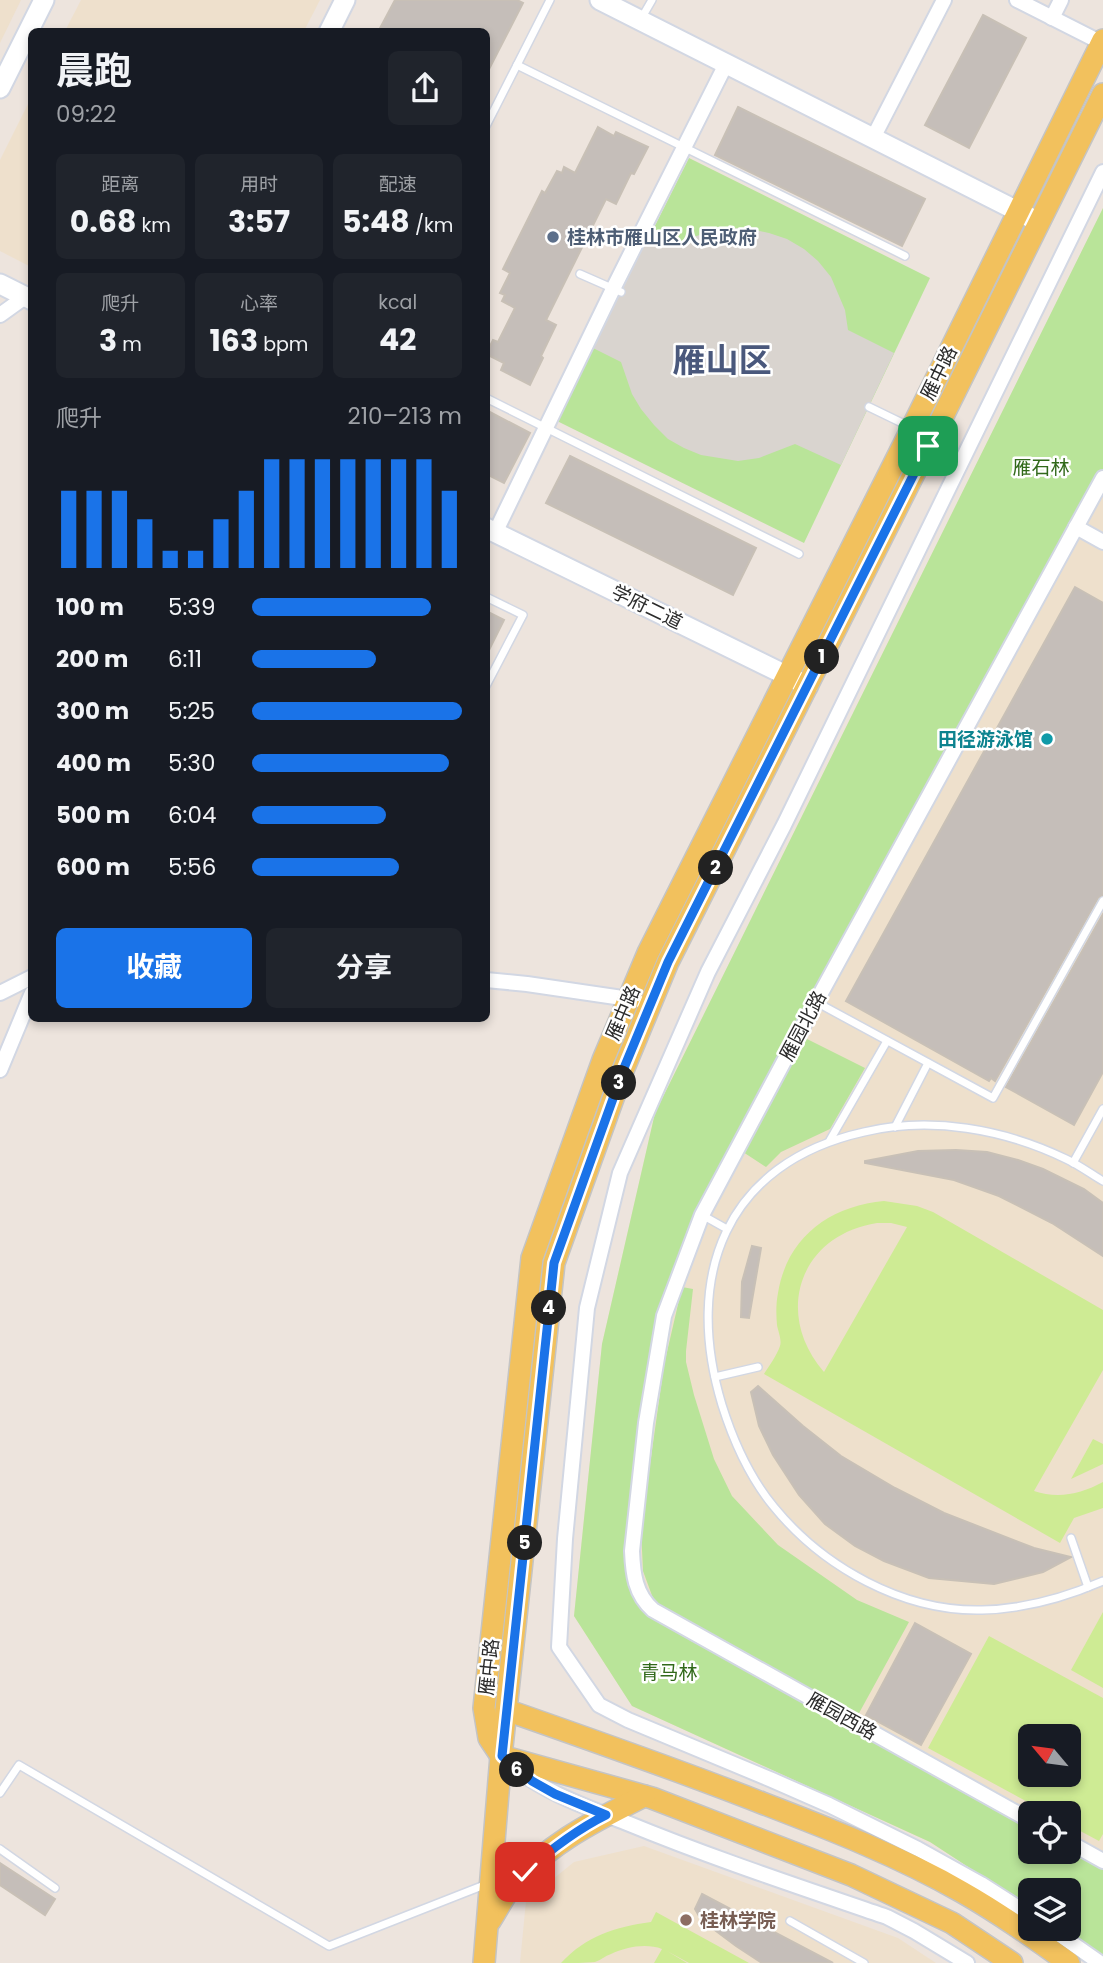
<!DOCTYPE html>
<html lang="zh">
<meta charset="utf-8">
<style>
:root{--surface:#171b24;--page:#20242c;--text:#f1f3f6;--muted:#9ea1a6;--accent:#1a73e8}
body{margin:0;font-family:Poppins,"Noto Sans SC",sans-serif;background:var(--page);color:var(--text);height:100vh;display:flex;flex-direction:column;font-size:26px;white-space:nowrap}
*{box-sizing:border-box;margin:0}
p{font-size:23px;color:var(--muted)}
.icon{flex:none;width:38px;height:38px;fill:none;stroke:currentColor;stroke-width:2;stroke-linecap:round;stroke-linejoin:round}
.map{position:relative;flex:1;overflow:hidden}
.side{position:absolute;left:28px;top:28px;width:462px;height:994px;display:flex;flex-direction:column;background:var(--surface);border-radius:10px;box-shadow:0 4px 10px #0003}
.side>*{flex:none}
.needle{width:46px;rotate:299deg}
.controls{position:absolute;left:1018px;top:1724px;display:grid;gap:14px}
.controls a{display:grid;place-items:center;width:63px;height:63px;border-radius:10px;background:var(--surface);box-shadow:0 4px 10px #0003;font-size:35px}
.pin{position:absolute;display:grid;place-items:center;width:60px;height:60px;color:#fff;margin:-30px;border-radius:14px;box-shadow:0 4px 10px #0006}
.km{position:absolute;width:35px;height:35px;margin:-18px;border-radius:50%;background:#222;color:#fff;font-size:19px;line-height:35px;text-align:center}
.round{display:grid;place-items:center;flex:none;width:74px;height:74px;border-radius:10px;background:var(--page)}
.overview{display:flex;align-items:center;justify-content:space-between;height:119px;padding:0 28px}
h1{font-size:38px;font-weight:700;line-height:52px}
.stats{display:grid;grid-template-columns:repeat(3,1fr);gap:10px;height:119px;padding:7px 28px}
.stats div{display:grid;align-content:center;border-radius:10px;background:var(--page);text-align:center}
.stats b{font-size:30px;font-weight:700}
.stats small{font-size:19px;font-weight:400}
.stats p{font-size:19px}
.chart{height:196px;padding:14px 28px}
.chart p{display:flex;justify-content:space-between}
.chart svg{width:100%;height:126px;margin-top:7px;stroke:var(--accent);stroke-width:6}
.primary-button{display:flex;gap:14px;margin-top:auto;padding:14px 28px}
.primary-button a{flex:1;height:80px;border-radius:10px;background:var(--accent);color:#fff;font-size:28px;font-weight:700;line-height:80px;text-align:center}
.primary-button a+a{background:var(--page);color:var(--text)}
ul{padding:0 28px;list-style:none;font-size:23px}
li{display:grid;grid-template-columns:112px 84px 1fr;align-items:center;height:52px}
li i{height:18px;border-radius:9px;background:var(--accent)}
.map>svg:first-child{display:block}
.education{fill:#eee0cc;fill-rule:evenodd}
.green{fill:#b9e499}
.pitch{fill:#ceeb94;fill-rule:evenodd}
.plaza{fill:#d9d4cf}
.building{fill:#c5beb9;stroke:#c8c0b6;stroke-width:2}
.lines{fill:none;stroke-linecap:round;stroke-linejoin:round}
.lane-casing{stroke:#d2d7e3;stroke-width:10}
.street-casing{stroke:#d2d7e3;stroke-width:18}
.secondary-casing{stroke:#d2d7e3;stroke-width:23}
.primary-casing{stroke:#c4c4c4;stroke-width:24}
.lane{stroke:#fff;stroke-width:7}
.street{stroke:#fff;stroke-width:14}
.secondary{stroke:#fff;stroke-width:19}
.primary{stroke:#f2c15d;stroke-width:21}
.route-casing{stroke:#fff;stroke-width:14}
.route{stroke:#1a73e8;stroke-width:9}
.service-dot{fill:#5c6f8a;stroke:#fff;stroke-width:2.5}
.culture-dot{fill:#0f9aa8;stroke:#fff;stroke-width:2.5}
.education-dot{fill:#8d6e63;stroke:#fff;stroke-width:2.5}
.labels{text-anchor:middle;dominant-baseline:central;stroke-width:5;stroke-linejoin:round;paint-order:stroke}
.service-label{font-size:19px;font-weight:bold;fill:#4e5e75;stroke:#fff;text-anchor:start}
.street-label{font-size:19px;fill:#2b2b2b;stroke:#fff}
.park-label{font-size:19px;fill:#31691a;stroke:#fff}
.culture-label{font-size:19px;font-weight:bold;fill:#0d838f;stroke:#fff;text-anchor:end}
.education-label{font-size:19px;font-weight:bold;fill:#785e54;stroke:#fff;text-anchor:start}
.town-label{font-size:33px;font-weight:bold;fill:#4a587c;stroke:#fff}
</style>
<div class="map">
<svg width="1103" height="1963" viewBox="0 0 1103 1963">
<rect width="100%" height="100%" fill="#ede4dd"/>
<!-- education -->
<g class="education">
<polygon points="0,0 21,0 0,43"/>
<polygon points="81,0 320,0 304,31 65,31"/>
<polygon points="31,98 31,267 0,251 0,160"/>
<path d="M1103,208V1956L1069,1928V1890H1031V1908L930,1842L632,1706L574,1616L602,1344L655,1113ZM1031,1736H1069V1774H1031ZM1031,1813H1069V1852H1031Z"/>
<polygon points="644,1846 898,1938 936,1963 520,1963 526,1901 574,1862"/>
</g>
<!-- green -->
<g class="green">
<polygon points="689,158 930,278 804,543 557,421"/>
<polygon points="1103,208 1103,478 702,1215 664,1316 632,1551 640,1596 1031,1821 1031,1852 1069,1852 1069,1842 1103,1861 1103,1956 1061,1929 1069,1928 1069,1890 1031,1890 1031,1908 930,1842 632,1706 574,1616 602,1344 655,1113"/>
<polygon points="805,1038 865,1068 830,1129 781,1152 766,1167 743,1152"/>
<polygon points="682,1287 693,1289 686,1351 686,1362 694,1395 714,1459 732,1496 778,1545 857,1600 909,1622 858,1715 769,1667 654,1601 643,1571 641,1529 664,1365"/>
</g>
<!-- pitch -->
<g class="pitch">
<path d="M884,1201L917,1206L933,1212L1103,1310V1370L1034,1491C1058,1499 1081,1494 1103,1482V1508L1074,1518L1060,1543L764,1374C769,1366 777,1355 780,1346C782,1340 778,1331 777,1325C776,1314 776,1303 778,1293C787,1237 830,1206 884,1201ZM877,1223H891L907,1227L824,1372C773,1313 800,1235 877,1223Z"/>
<polygon points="1093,1439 1103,1444 1103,1464 1071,1479"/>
<polygon points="1103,1612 1103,1688 1071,1670"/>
<path d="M989,1636L1103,1698V1834L1099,1841L1069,1825V1813H1048L928,1748ZM1031,1736H1069V1774H1031Z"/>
<path d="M656,1912L749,1963H689L667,1951L687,1963H654L662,1949C646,1943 626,1947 611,1954C605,1956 601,1960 595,1962C586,1963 571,1963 561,1963C586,1936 615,1927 651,1922Z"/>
</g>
<!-- plaza -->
<polygon class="plaza" points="731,228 751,229 769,233 787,239 804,249 818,261 831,277 845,310 848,330 894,353 841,465 795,444 759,458 738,461 701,455 684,448 668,439 654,425 641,409 632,394 621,362 593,348 650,234 674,247 694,237 710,231"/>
<!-- building -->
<g class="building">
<polygon points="395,0 517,0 523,3 486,75 486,32 378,32"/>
<polygon points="983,15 1026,38 969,148 925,125"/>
<polygon points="738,107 925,199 902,246 715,155"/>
<polygon points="598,127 614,136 616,132 648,147 634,174 631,173 616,204 606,199 546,320 556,325 541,356 543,358 530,385 501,370 504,363 486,354 493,340 498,342 515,308 502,301 505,295 500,293 510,273 503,269 542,191 545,193 557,171 562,173 564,167 575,173"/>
<polygon points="486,410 530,433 504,483 486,474"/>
<polygon points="570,456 756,548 733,595 546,503"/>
<polygon points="1075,587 1103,603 1103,895 1098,898 995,1081 991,1078 989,1081 846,1001"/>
<polygon points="486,611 504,620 486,656"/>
<polygon points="1103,914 1103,1072 1074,1125 1006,1087"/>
<polygon points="956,1150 987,1152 1018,1160 1043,1169 1084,1189 1103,1203 1103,1256 1052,1223 999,1196 954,1180 865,1163 865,1161 918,1151"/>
<polygon points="752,1246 761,1248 749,1318 741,1317 742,1282"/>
<polygon points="758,1386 803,1426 841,1456 895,1488 944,1513 1034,1548 1071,1557 1043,1572 994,1584 929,1578 884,1561 855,1546 825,1524 799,1495 773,1455 759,1426 751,1392"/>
<polygon points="915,1623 971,1654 921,1745 866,1715"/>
<polygon points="0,1863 55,1899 45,1915 0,1885"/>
<polygon points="702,1894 833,1963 762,1963 736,1946 708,1925 699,1916 695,1909"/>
</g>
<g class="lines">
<!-- lane casing -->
<g class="lane-casing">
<g id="lane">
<polyline points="641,19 652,0"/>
<polyline points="517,65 905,256"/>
<polyline points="486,126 550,0"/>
<polyline points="580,274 621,292"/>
<polyline points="486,398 799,554"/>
<polyline points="869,407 931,437"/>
<polyline points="486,597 523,615 486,686"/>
<polyline points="816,1002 993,1098 1103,901"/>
<polyline points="895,1127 928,1063"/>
<polyline points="830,1140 887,1041"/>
<polyline points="1073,1163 1103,1109"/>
<path d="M1103,1181C1091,1174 1079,1165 1066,1159C1004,1129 931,1116 864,1132C725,1163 683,1276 722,1405C733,1440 750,1478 774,1507C823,1567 903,1612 982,1610C1025,1609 1064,1598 1103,1581"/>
<polyline points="702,1215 727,1229"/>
<polyline points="715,1377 758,1367"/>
<polyline points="1071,1538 1088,1587"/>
<polyline points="0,1793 19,1765 329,1946 487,1884"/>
<polyline points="0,1849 55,1888"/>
<polyline points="790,1921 864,1963"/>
</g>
</g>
<!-- street casing -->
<g class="street-casing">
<g id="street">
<polyline points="1017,0 1102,43"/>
<polyline points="1052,18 1061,0"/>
<polyline points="873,138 944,0"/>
<polyline points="0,315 25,297"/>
<polyline points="1076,527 1103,542"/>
<polyline points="495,533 613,289 726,64"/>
<polyline points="486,980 527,984 636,1000"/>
<polyline points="0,993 32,977"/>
<polyline points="0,1070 32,993"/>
<path d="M505,1760C540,1791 583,1806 627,1823C712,1858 800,1887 887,1917L914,1931L967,1963"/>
<path d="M1031,1821L653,1610C635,1594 633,1574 632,1551L646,1423L664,1316L702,1215L798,1035L1103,478"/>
<polyline points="1069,1842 1103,1861"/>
<polyline points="1031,1916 981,1884 918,1849 829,1805 772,1780 628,1720 599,1705 559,1647 565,1539 587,1308 620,1173 708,972 784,825 1103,172"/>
<polyline points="1050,1928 1100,1963"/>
</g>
</g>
<!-- secondary casing -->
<g class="secondary-casing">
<g id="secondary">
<polyline points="600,0 1039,222"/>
<polyline points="329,32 345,0"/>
<polyline points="0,88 44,0"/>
<polyline points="0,284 32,300"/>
<polyline points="486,528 808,686"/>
</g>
</g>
<!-- primary casing -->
<g class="primary-casing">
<g id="primary">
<path d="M506,1710C592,1740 678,1770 762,1803C830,1829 899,1856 962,1892C999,1913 1034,1938 1069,1963"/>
<polyline points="501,1756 489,1738 484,1708 532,1258 603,1060 648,953 908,436 1103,40"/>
<polyline points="501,1756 652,1798 851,1875 952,1923 1012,1963"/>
<path d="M490,1921C496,1912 501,1902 507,1893C541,1847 594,1821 644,1796"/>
<polyline points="484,1963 501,1756 554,1263 624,1068 668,962 932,438 1103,94"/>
</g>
</g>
<!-- lane -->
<use href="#lane" class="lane"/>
<!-- street -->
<use href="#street" class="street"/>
<!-- secondary -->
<use href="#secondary" class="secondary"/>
<!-- primary -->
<use href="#primary" class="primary"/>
</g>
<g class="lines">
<!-- route casing -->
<g class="route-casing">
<path id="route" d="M525,1872C550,1850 576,1830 606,1815L555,1794L532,1781L502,1756L554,1263L624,1068L668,962L928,446"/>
</g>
<!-- route -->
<use href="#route" class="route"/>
</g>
<!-- markers -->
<circle class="service-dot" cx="553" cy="237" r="7"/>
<circle class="culture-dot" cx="1047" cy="739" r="7"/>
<circle class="education-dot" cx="686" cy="1920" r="7"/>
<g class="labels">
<!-- service labels -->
<g class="service-label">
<text x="567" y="237">桂林市雁山区人民政府</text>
</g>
<!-- street labels -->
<g class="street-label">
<text transform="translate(939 373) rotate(-64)">雁中路</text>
<text transform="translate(647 607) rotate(26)">学府二道</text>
<text transform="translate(623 1013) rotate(-67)">雁中路</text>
<text transform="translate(803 1026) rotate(-62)">雁园北路</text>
<text transform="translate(489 1667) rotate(-84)">雁中路</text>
<text transform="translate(842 1716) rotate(29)">雁园西路</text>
</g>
<!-- park labels -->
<g class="park-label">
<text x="1041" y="467">雁石林</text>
<text x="669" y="1672">青马林</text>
</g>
<!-- culture labels -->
<g class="culture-label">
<text x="1033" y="739">田径游泳馆</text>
</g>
<!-- education labels -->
<g class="education-label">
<text x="700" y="1920">桂林学院</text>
</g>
<!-- town labels -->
<g class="town-label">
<text x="722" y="360">雁山区</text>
</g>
</g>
</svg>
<div class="controls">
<a><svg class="needle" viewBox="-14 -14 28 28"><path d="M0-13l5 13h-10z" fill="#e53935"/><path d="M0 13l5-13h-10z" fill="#9ea1a6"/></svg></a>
<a><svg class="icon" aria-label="locate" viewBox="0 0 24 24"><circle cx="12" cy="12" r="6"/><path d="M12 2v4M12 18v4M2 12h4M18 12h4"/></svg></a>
<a><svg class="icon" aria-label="layers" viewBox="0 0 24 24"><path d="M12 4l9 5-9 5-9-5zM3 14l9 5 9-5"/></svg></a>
</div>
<div class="pin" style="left:928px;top:446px;background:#1e9e55"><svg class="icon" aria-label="arrive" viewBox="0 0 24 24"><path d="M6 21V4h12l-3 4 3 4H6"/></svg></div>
<div class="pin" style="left:525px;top:1872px;background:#d93025"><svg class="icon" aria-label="check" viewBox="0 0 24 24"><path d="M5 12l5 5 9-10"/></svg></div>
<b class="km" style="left:822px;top:657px">1</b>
<b class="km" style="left:716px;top:868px">2</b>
<b class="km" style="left:619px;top:1083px">3</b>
<b class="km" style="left:549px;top:1308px">4</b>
<b class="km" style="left:525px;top:1543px">5</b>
<b class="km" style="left:517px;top:1770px">6</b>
<section class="side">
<div class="overview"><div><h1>晨跑</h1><p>09:22</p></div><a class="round"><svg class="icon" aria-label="share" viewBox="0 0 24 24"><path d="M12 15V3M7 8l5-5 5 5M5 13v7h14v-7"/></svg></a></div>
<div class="stats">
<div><p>距离</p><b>0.68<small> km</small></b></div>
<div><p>用时</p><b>3:57</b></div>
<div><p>配速</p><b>5:48<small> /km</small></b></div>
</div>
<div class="stats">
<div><p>爬升</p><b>3<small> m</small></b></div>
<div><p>心率</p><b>163<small> bpm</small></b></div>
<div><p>kcal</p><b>42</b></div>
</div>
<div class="chart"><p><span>爬升</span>210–213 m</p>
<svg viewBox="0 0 160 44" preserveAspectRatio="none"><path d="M5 44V17M15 44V17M25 44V17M35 44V27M45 44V38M55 44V38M65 44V27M75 44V17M85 44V6M95 44V6M105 44V6M115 44V6M125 44V6M135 44V6M145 44V6M155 44V17"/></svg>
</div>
<ul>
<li><b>100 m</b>5:39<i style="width:85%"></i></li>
<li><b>200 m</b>6:11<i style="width:59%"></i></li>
<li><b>300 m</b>5:25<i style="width:100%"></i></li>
<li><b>400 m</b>5:30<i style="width:94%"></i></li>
<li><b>500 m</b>6:04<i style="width:64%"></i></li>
<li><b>600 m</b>5:56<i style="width:70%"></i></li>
</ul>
<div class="primary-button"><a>收藏</a><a>分享</a></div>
</section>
</div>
